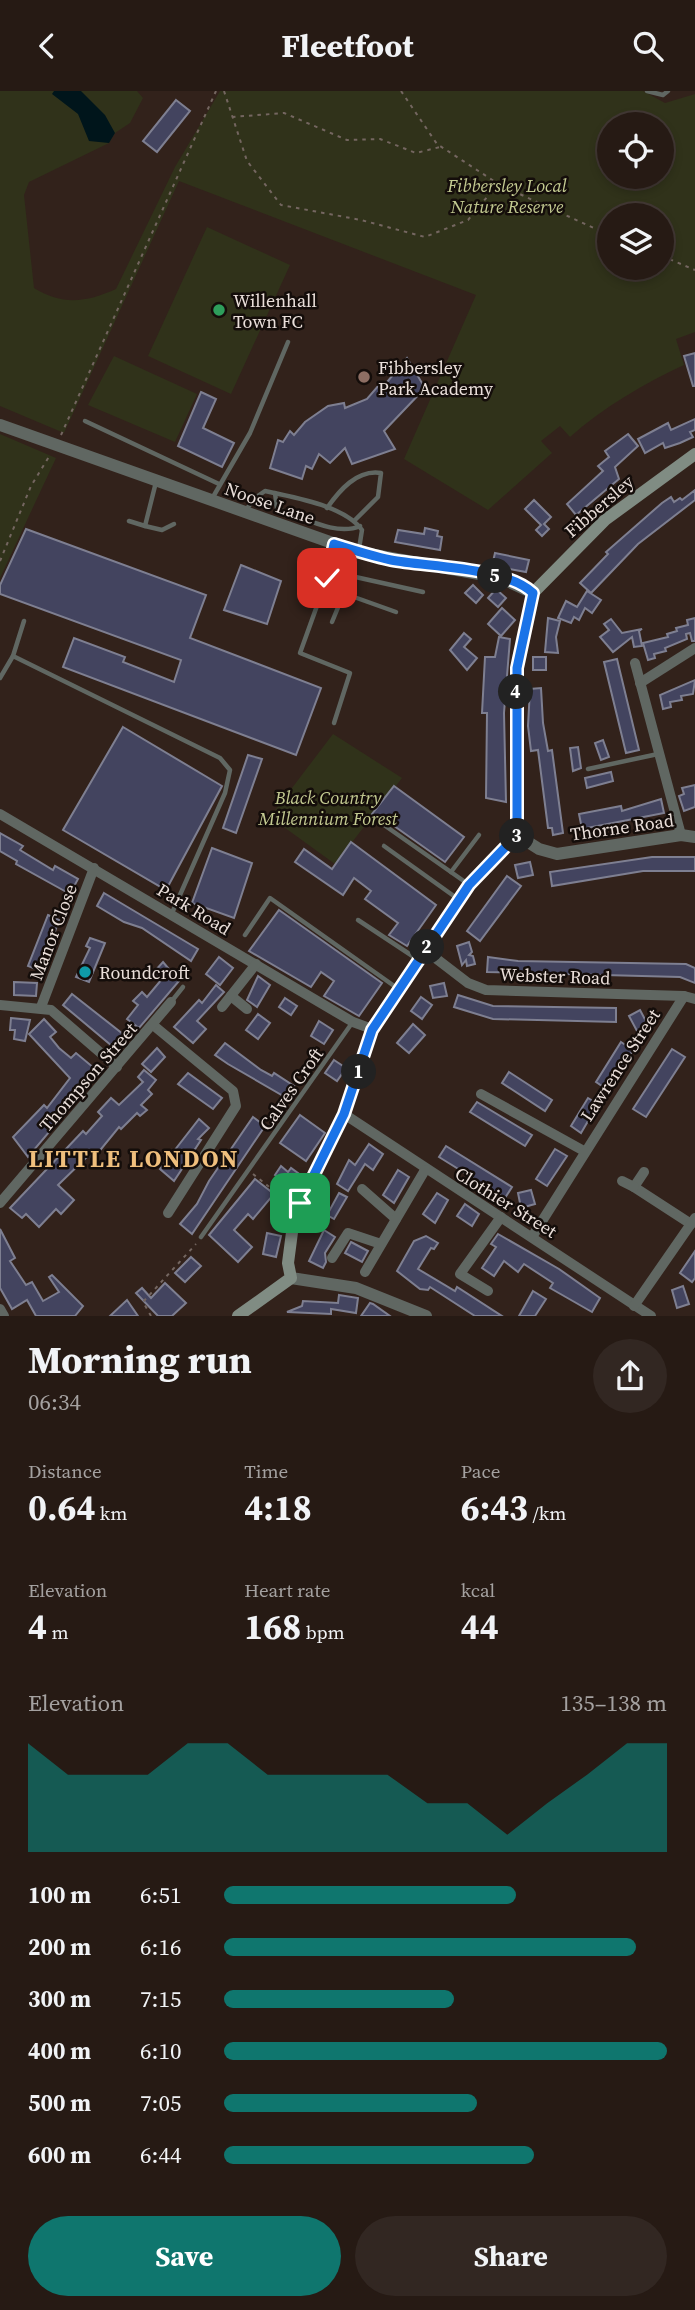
<!DOCTYPE html>
<meta charset="utf-8">
<style>
:root{--surface:#261a14;--page:#322722;--text:#f1f3f6;--muted:#a4a1a0;--line:#423834;--accent:#0f766e}
body{margin:0;font-family:"Source Serif 4",serif;background:var(--page);color:var(--text);height:100vh;display:flex;flex-direction:column;font-size:26px;white-space:nowrap}
*{box-sizing:border-box;margin:0}
p{font-size:23px;color:var(--muted)}
.icon{flex:none;width:38px;height:38px;fill:none;stroke:currentColor;stroke-width:2;stroke-linecap:round;stroke-linejoin:round}
.map{position:relative;height:1225px;overflow:hidden}
.details{display:flex;flex-direction:column;background:var(--surface);flex:1}
.details>*{flex:none}
.tools{position:absolute;left:597px;top:21px;display:grid;gap:14px}
.tools a{display:grid;place-items:center;width:77px;height:77px;border-radius:50%;background:var(--surface);box-shadow:0 4px 10px #0003,0 0 0 2px var(--line);font-size:35px}
.pin{position:absolute;display:grid;place-items:center;width:60px;height:60px;color:#fff;margin:-30px;border-radius:14px;box-shadow:0 4px 10px #0006}
.km{position:absolute;width:35px;height:35px;margin:-18px;border-radius:50%;background:#222;color:#fff;font-size:19px;line-height:35px;text-align:center}
.round{display:grid;place-items:center;flex:none;width:74px;height:74px;border-radius:37px;background:var(--page)}
.head{display:flex;align-items:center;justify-content:space-between;height:119px;padding:0 28px}
h1{font-size:38px;font-weight:700;line-height:52px}
.figures{display:grid;grid-template-columns:repeat(3,1fr);gap:10px;height:119px;padding:7px 28px}
.figures div{display:grid;align-content:center}
.figures b{font-size:35px;font-weight:700}
.figures small{font-size:19px;font-weight:400}
.figures p{font-size:19px}
.chart{height:196px;padding:14px 28px}
.chart p{display:flex;justify-content:space-between}
.chart svg{width:100%;height:126px;margin-top:7px;fill:var(--accent);opacity:.7}
.button{display:flex;gap:14px;margin-top:auto;padding:14px 28px}
.button a{flex:1;height:80px;border-radius:42px;background:var(--accent);color:#fff;font-size:28px;font-weight:700;line-height:80px;text-align:center}
.button a+a{background:var(--page);color:var(--text)}
ul{padding:0 28px;list-style:none;font-size:23px}
li{display:grid;grid-template-columns:112px 84px 1fr;align-items:center;height:52px}
li i{height:18px;border-radius:9px;background:var(--accent)}
header{display:flex;justify-content:space-between;align-items:center;height:91px;padding:0 28px;background:var(--surface);font-size:32px;font-weight:700}
.map>svg:first-child{display:block}
.green{fill:#30321a;fill-rule:evenodd}
.water{fill:#00151b}
.building{fill:#43445f;stroke:#7e7f91;stroke-width:2}
.lines{fill:none;stroke-linecap:round;stroke-linejoin:round}
.path{stroke:#746660;stroke-width:2;stroke-dasharray:3.5 5;stroke-linecap:butt}
.service{stroke:#606762;stroke-width:4.5}
.minor{stroke:#606762;stroke-width:10}
.tertiary{stroke:#606762;stroke-width:12}
.secondary{stroke:#808c83;stroke-width:12}
.route-casing{stroke:#fff;stroke-width:14}
.route{stroke:#1a73e8;stroke-width:9}
.leisure-dot{fill:#2e9e5b;stroke:#140d0a;stroke-width:2.5}
.education-dot{fill:#8d6e63;stroke:#140d0a;stroke-width:2.5}
.culture-dot{fill:#0f9aa8;stroke:#140d0a;stroke-width:2.5}
.labels{text-anchor:middle;dominant-baseline:central;stroke-width:5;stroke-linejoin:round;paint-order:stroke}
.park-label{font-size:18px;font-style:italic;fill:#c3ca91;stroke:#140d0a}
.poi-label{font-size:18px;fill:#eadfda;stroke:#140d0a;text-anchor:start}
.street-label{font-size:18px;fill:#eadfda;stroke:#140d0a}
.district-label{font-size:24px;font-weight:bold;letter-spacing:2px;fill:#efbf7d;stroke:#140d0a}
</style>
<header><svg class="icon" aria-label="back" viewBox="0 0 24 24"><path d="M15 5l-7 7 7 7"/></svg>Fleetfoot<svg class="icon" aria-label="search" viewBox="0 0 24 24"><circle cx="10" cy="10" r="6"/><path d="M15 15l6 6"/></svg></header>
<div class="map">
<svg width="695" height="1225" viewBox="0 0 695 1225">
<rect width="100%" height="100%" fill="#32221b"/>
<!-- green -->
<g class="green">
<path d="M0,0H137L143,7L130,32L115,42L109,52L29,91L24,104L34,197C63,215 87,211 116,198L175,76L220,0H643L665,12L695,3V241L676,248L684,274C643,293 604,316 570,346L560,335L541,350L552,362L488,419L404,368L476,204L179,90L64,342L0,315ZM609,33H662V86H609ZM609,124H662V177H609Z"/>
<polygon points="207,136 290,174 231,303 148,265"/>
<polygon points="114,265 197,303 175,351 88,314"/>
<polygon points="0,343 56,367 0,487"/>
<polygon points="333,643 402,687 335,773 270,726"/>
</g>
<!-- water -->
<polygon class="water" points="54,0 81,0 105,24 115,42 109,52 89,50 78,23 52,3"/>
<!-- building -->
<g class="building">
<polygon points="176,9 190,20 157,61 143,50"/>
<polygon points="695,262 695,295 693,295 684,265"/>
<polygon points="407,267 425,297 384,340 395,358 352,373 345,357 330,372 319,363 312,378 306,375 302,388 270,377 278,349 283,351 290,340 294,344 305,331 328,315 344,312 345,317 367,308 379,294 383,296"/>
<polygon points="201,301 216,308 203,337 234,352 222,376 178,355"/>
<polygon points="695,328 695,339 690,341 693,346 680,352 665,357 663,352 645,362 638,348 668,332 671,339"/>
<polygon points="628,343 638,355 615,376 619,388 576,424 567,413 603,380 598,375 609,366 605,360"/>
<polygon points="695,399 695,409 638,453 591,502 580,492 608,463 606,461 662,412 671,406 674,411 680,407 682,409"/>
<polygon points="534,409 551,426 544,433 549,438 542,445 536,439 541,434 525,418"/>
<polygon points="425,437 438,440 437,445 442,446 440,459 395,451 398,439 424,443"/>
<polygon points="26,438 206,504 190,547 321,597 296,664 63,576 74,547 125,566 123,571 174,591 181,569 0,503 0,494"/>
<polygon points="495,462 529,469 526,481 492,475"/>
<polygon points="241,474 281,490 267,533 224,519"/>
<polygon points="473,494 483,504 476,512 465,502"/>
<polygon points="496,498 506,507 498,516 488,507"/>
<polygon points="587,500 601,509 592,522 585,517 579,529 574,526 571,532 558,527 566,510 577,516"/>
<polygon points="502,517 515,529 501,545 488,533"/>
<polygon points="548,527 560,530 556,546 558,562 545,561"/>
<polygon points="695,527 695,550 692,550 690,542 686,543 687,548 665,557 666,560 654,563 655,567 648,569 643,552 668,546 667,543 677,540 676,537 688,534 687,529"/>
<polygon points="611,528 622,542 642,538 639,540 642,555 634,556 632,546 613,561 600,546 609,539 604,533"/>
<polygon points="464,542 471,548 464,556 477,567 467,579 450,559"/>
<polygon points="499,546 510,548 504,622 506,711 486,707 487,622 482,622 485,566 495,566"/>
<rect x="533" y="566" width="13" height="13"/>
<polygon points="617,568 639,659 626,662 604,571"/>
<polygon points="695,589 693,603 681,605 682,609 670,611 671,616 663,618 660,604"/>
<polygon points="541,597 543,632 548,660 552,659 563,742 553,744 552,737 548,737 538,659 531,660 528,635 530,598"/>
<polygon points="123,636 222,695 166,799 63,739"/>
<polygon points="603,649 609,666 601,669 595,652"/>
<polygon points="578,656 581,677 573,680 570,657"/>
<polygon points="248,664 262,668 236,742 223,737"/>
<polygon points="611,681 613,690 587,697 585,687"/>
<polygon points="695,694 695,716 684,720 679,705 684,703 682,697"/>
<polygon points="394,695 464,746 445,771 387,730 381,730 372,723"/>
<polygon points="661,708 664,722 582,738 579,723 621,715 622,720"/>
<polygon points="0,742 23,755 20,759 53,779 55,775 78,788 70,803 16,773 17,770 0,760"/>
<polygon points="351,751 436,814 407,855 389,844 398,832 365,808 371,800 354,787 343,804 295,771 304,758 332,778"/>
<polygon points="212,757 252,772 234,827 192,812"/>
<polygon points="652,766 695,766 695,780 643,780 552,795 550,781"/>
<polygon points="530,771 533,784 518,787 515,774"/>
<polygon points="507,785 521,795 480,850 467,840"/>
<polygon points="104,802 198,858 191,870 142,837 124,831 97,815"/>
<polygon points="279,819 382,892 359,925 324,905 334,890 321,881 311,896 249,860"/>
<polygon points="48,824 59,829 41,880 28,875"/>
<polygon points="90,847 105,852 89,891 76,886 90,857 86,855"/>
<polygon points="469,851 472,861 469,864 473,865 475,873 467,875 466,869 462,874 457,855"/>
<polygon points="219,866 233,877 220,894 206,883"/>
<polygon points="488,866 518,870 686,873 695,877 695,892 680,886 487,881"/>
<polygon points="163,871 179,890 139,937 127,928 138,914 133,910 142,901 147,906 162,888 154,881"/>
<polygon points="258,885 270,894 257,916 247,909"/>
<polygon points="14,891 37,892 36,905 14,904"/>
<polygon points="444,892 447,905 433,907 430,895"/>
<polygon points="216,894 224,901 197,930 206,938 193,952 174,936 199,909 202,912"/>
<polygon points="72,903 128,947 118,960 63,914"/>
<polygon points="458,904 493,915 616,917 616,931 493,928 454,916"/>
<polygon points="421,906 432,914 422,928 411,920"/>
<polygon points="285,907 297,915 291,924 279,916"/>
<polygon points="640,919 648,934 637,940 629,925"/>
<polygon points="258,923 270,932 258,948 246,939"/>
<polygon points="11,927 30,929 25,950 14,948 15,939 10,939"/>
<polygon points="44,928 56,941 50,946 59,957 71,967 76,962 94,977 75,998 80,1002 72,1014 28,1066 13,1046 44,1014 47,1017 70,987 29,943"/>
<polygon points="319,930 333,939 324,953 311,945"/>
<polygon points="413,933 425,944 409,962 397,952"/>
<polygon points="621,951 633,959 608,999 596,991"/>
<polygon points="225,952 261,979 272,985 274,982 294,995 285,1006 228,973 215,964"/>
<polygon points="157,957 165,966 151,981 142,973"/>
<polygon points="672,958 685,966 646,1026 633,1018"/>
<polygon points="334,969 346,977 337,990 325,982"/>
<polygon points="144,979 156,989 148,999 152,1003 141,1014 147,1019 140,1025 137,1022 121,1038 119,1036 93,1068 89,1064 58,1094 74,1109 61,1123 56,1118 39,1136 26,1123 22,1127 10,1117 83,1040 86,1043 102,1025 98,1021 111,1007 119,1014 143,991 138,986"/>
<polygon points="509,981 552,1009 545,1020 502,992"/>
<polygon points="188,982 222,1007 213,1018 178,993"/>
<polygon points="588,1007 598,1013 581,1042 571,1035"/>
<polygon points="477,1011 532,1044 525,1055 470,1021"/>
<polygon points="300,1024 325,1042 306,1070 280,1052"/>
<polygon points="253,1026 265,1035 192,1143 180,1133 197,1113 209,1090"/>
<polygon points="199,1028 209,1037 198,1048 201,1049 174,1090 160,1078"/>
<polygon points="369,1053 383,1063 373,1079 365,1073 348,1100 337,1093 349,1069 355,1074"/>
<polygon points="446,1055 512,1096 505,1107 439,1066"/>
<polygon points="555,1058 567,1065 547,1095 536,1088"/>
<polygon points="281,1075 288,1081 291,1077 302,1085 293,1097 275,1084"/>
<polygon points="398,1079 409,1086 394,1112 383,1104"/>
<polygon points="255,1088 274,1103 253,1128 248,1123 234,1139 252,1156 238,1171 209,1144"/>
<polygon points="531,1099 535,1113 521,1117 518,1102"/>
<polygon points="339,1102 347,1106 334,1128 327,1124"/>
<polygon points="437,1102 448,1109 435,1132 423,1123"/>
<polygon points="465,1113 479,1123 472,1135 457,1125"/>
<polygon points="0,1138 15,1167 10,1170 26,1194 32,1191 43,1210 59,1201 49,1186 52,1184 83,1215 75,1225 36,1225 27,1209 12,1218 0,1197"/>
<polygon points="324,1139 335,1146 325,1162 326,1171 323,1177 309,1170"/>
<polygon points="267,1142 281,1145 276,1166 263,1163"/>
<polygon points="498,1143 559,1178 600,1207 592,1221 550,1197 553,1192 524,1173 518,1181 504,1170 494,1185 482,1177 496,1156 491,1153"/>
<polygon points="426,1145 438,1152 434,1158 431,1157 418,1178 455,1200 457,1196 502,1225 475,1225 430,1196 428,1199 420,1198 397,1180 414,1150"/>
<polygon points="351,1151 368,1160 362,1171 345,1162"/>
<polygon points="695,1160 695,1187 692,1191 680,1182"/>
<polygon points="191,1166 201,1175 185,1191 175,1182"/>
<polygon points="165,1192 186,1212 172,1225 158,1225 136,1202 142,1197 151,1207"/>
<polygon points="683,1195 689,1213 677,1217 672,1199"/>
<polygon points="533,1200 546,1208 535,1225 519,1225"/>
<polygon points="339,1204 358,1207 356,1222 331,1218 331,1223 287,1221 302,1215 303,1210 338,1212"/>
<polygon points="127,1209 138,1225 110,1225"/>
<polygon points="370,1212 373,1213 390,1225 361,1225"/>
</g>
<g class="lines">
<!-- path -->
<g class="path">
<polyline points="224,0 247,70 281,114 361,129 425,146 468,129 497,94"/>
<polyline points="401,0 437,53 500,94 609,144"/>
<polyline points="232,26 284,22 347,49 380,48 416,62 440,56"/>
<polyline points="662,165 695,179"/>
<polyline points="61,344 216,0"/>
<polyline points="0,470 31,395 50,364"/>
<polyline points="253,1083 273,1099 289,1107"/>
<polyline points="151,1225 143,1211 196,1153"/>
</g>
<!-- service -->
<g class="service">
<polyline points="647,0 663,4 668,0"/>
<polyline points="85,330 219,393"/>
<path d="M275,402L277,418C301,425 336,446 360,435"/>
<polyline points="213,406 250,342 288,251"/>
<path d="M327,417C339,400 357,378 381,382L378,406L355,429"/>
<path d="M245,420L255,407L265,400C294,406 345,415 362,439L359,458"/>
<polyline points="129,430 145,435 156,391"/>
<polyline points="145,435 162,439 174,433"/>
<polyline points="333,454 327,487 300,562 350,582 334,632"/>
<polyline points="327,487 336,491 354,506 396,521"/>
<polyline points="24,530 13,565 220,667 230,679 225,702 172,822"/>
<polyline points="332,531 351,485 423,501"/>
<polyline points="0,587 13,565"/>
<polyline points="588,678 658,663"/>
<polyline points="384,734 468,793"/>
<polyline points="384,755 458,808"/>
<polyline points="451,781 479,744"/>
<polyline points="358,829 417,868"/>
<polyline points="245,844 270,807 397,897"/>
<polyline points="171,911 183,896"/>
<polyline points="201,1146 352,932"/>
</g>
<!-- minor -->
<g class="minor">
<polyline points="635,572 681,744"/>
<polyline points="640,592 695,557"/>
<polyline points="0,723 353,931 372,938"/>
<polyline points="425,859 468,892 486,899 684,905 695,908"/>
<polyline points="231,905 247,918"/>
<polyline points="0,914 51,919 117,976"/>
<polyline points="41,916 94,777"/>
<polyline points="222,916 256,873"/>
<polyline points="153,934 233,1000 236,1015 168,1122"/>
<polyline points="481,1003 584,1060"/>
<polyline points="344,1023 651,1225"/>
<polyline points="644,1081 634,1096 691,1133"/>
<polyline points="622,1090 634,1096"/>
<polyline points="362,1098 396,1128"/>
<polyline points="0,1112 171,911"/>
<polyline points="532,1146 684,905"/>
<polyline points="332,1167 348,1142 381,1153"/>
<polyline points="365,1181 425,1079"/>
<polyline points="488,1200 460,1183 501,1126"/>
<polyline points="634,1215 695,1127"/>
<polyline points="0,1218 4,1225"/>
</g>
<!-- tertiary -->
<g class="tertiary">
<polyline points="0,334 358,461 501,487 533,502"/>
<polyline points="517,744 539,758 557,763 681,744 695,746"/>
<polyline points="291,1187 356,1197 426,1225"/>
</g>
<!-- secondary -->
<polyline class="secondary" points="238,1225 291,1187 288,1172 294,1126 344,1023 372,938 469,794 517,744 517,577 533,502 605,429 695,363"/>
</g>
<g class="lines">
<!-- route casing -->
<g class="route-casing">
<path id="route" d="M300,1112L344,1023L372,939L469,794L517,744V577L533,502C507,476 428,476 391,469C372,465 353,459 334,453L327,487"/>
</g>
<!-- route -->
<use href="#route" class="route"/>
</g>
<!-- markers -->
<circle class="leisure-dot" cx="219" cy="219" r="7"/>
<circle class="education-dot" cx="364" cy="286" r="7"/>
<circle class="culture-dot" cx="85" cy="881" r="7"/>
<g class="labels">
<!-- park labels -->
<g class="park-label">
<text x="507" y="94">Fibbersley Local<tspan x="507" dy="21">Nature Reserve</tspan></text>
<text x="328" y="706">Black Country<tspan x="328" dy="21">Millennium Forest</tspan></text>
</g>
<!-- poi labels -->
<g class="poi-label">
<text x="233" y="209">Willenhall<tspan x="233" dy="21">Town FC</tspan></text>
<text x="378" y="276">Fibbersley<tspan x="378" dy="21">Park Academy</tspan></text>
<text x="99" y="881">Roundcroft</text>
</g>
<!-- street labels -->
<g class="street-label">
<text transform="translate(270 412) rotate(19)">Noose Lane</text>
<text transform="translate(599 415) rotate(-41)">Fibbersley</text>
<text transform="translate(622 736) rotate(-8)">Thorne Road</text>
<text transform="translate(194 818) rotate(31)">Park Road</text>
<text transform="translate(53 841) rotate(-69)">Manor Close</text>
<text transform="translate(555 885) rotate(2)">Webster Road</text>
<text transform="translate(620 974) rotate(-57)">Lawrence Street</text>
<text transform="translate(88 986) rotate(-49)">Thompson Street</text>
<text transform="translate(291 998) rotate(-55)">Calves Croft</text>
<text transform="translate(506 1111) rotate(32)">Clothier Street</text>
</g>
<!-- district labels -->
<g class="district-label">
<text x="134" y="1067">LITTLE LONDON</text>
</g>
</g>
</svg>
<div class="tools">
<a><svg class="icon" aria-label="locate" viewBox="0 0 24 24"><circle cx="12" cy="12" r="6"/><path d="M12 2v4M12 18v4M2 12h4M18 12h4"/></svg></a>
<a><svg class="icon" aria-label="layers" viewBox="0 0 24 24"><path d="M12 4l9 5-9 5-9-5zM3 14l9 5 9-5"/></svg></a>
</div>
<div class="pin" style="left:300px;top:1112px;background:#1e9e55"><svg class="icon" aria-label="arrive" viewBox="0 0 24 24"><path d="M6 21V4h12l-3 4 3 4H6"/></svg></div>
<div class="pin" style="left:327px;top:487px;background:#d93025"><svg class="icon" aria-label="check" viewBox="0 0 24 24"><path d="M5 12l5 5 9-10"/></svg></div>
<b class="km" style="left:359px;top:981px">1</b>
<b class="km" style="left:427px;top:856px">2</b>
<b class="km" style="left:517px;top:745px">3</b>
<b class="km" style="left:516px;top:601px">4</b>
<b class="km" style="left:495px;top:485px">5</b>
</div>
<section class="details">
<div class="head"><div><h1>Morning run</h1><p>06:34</p></div><a class="round"><svg class="icon" aria-label="share" viewBox="0 0 24 24"><path d="M12 15V3M7 8l5-5 5 5M5 13v7h14v-7"/></svg></a></div>
<div class="figures">
<div><p>Distance</p><b>0.64<small> km</small></b></div>
<div><p>Time</p><b>4:18</b></div>
<div><p>Pace</p><b>6:43<small> /km</small></b></div>
</div>
<div class="figures">
<div><p>Elevation</p><b>4<small> m</small></b></div>
<div><p>Heart rate</p><b>168<small> bpm</small></b></div>
<div><p>kcal</p><b>44</b></div>
</div>
<div class="chart"><p><span>Elevation</span>135–138 m</p>
<svg viewBox="0 0 160 44" preserveAspectRatio="none"><path d="M0 44V6L10 17L20 17L30 17L40 6L50 6L60 17L70 17L80 17L90 17L100 27L110 27L120 38L130 27L140 17L150 6L160 6V44z"/></svg>
</div>
<ul>
<li><b>100 m</b>6:51<i style="width:66%"></i></li>
<li><b>200 m</b>6:16<i style="width:93%"></i></li>
<li><b>300 m</b>7:15<i style="width:52%"></i></li>
<li><b>400 m</b>6:10<i style="width:100%"></i></li>
<li><b>500 m</b>7:05<i style="width:57%"></i></li>
<li><b>600 m</b>6:44<i style="width:70%"></i></li>
</ul>
<div class="button"><a>Save</a><a>Share</a></div>
</section>
